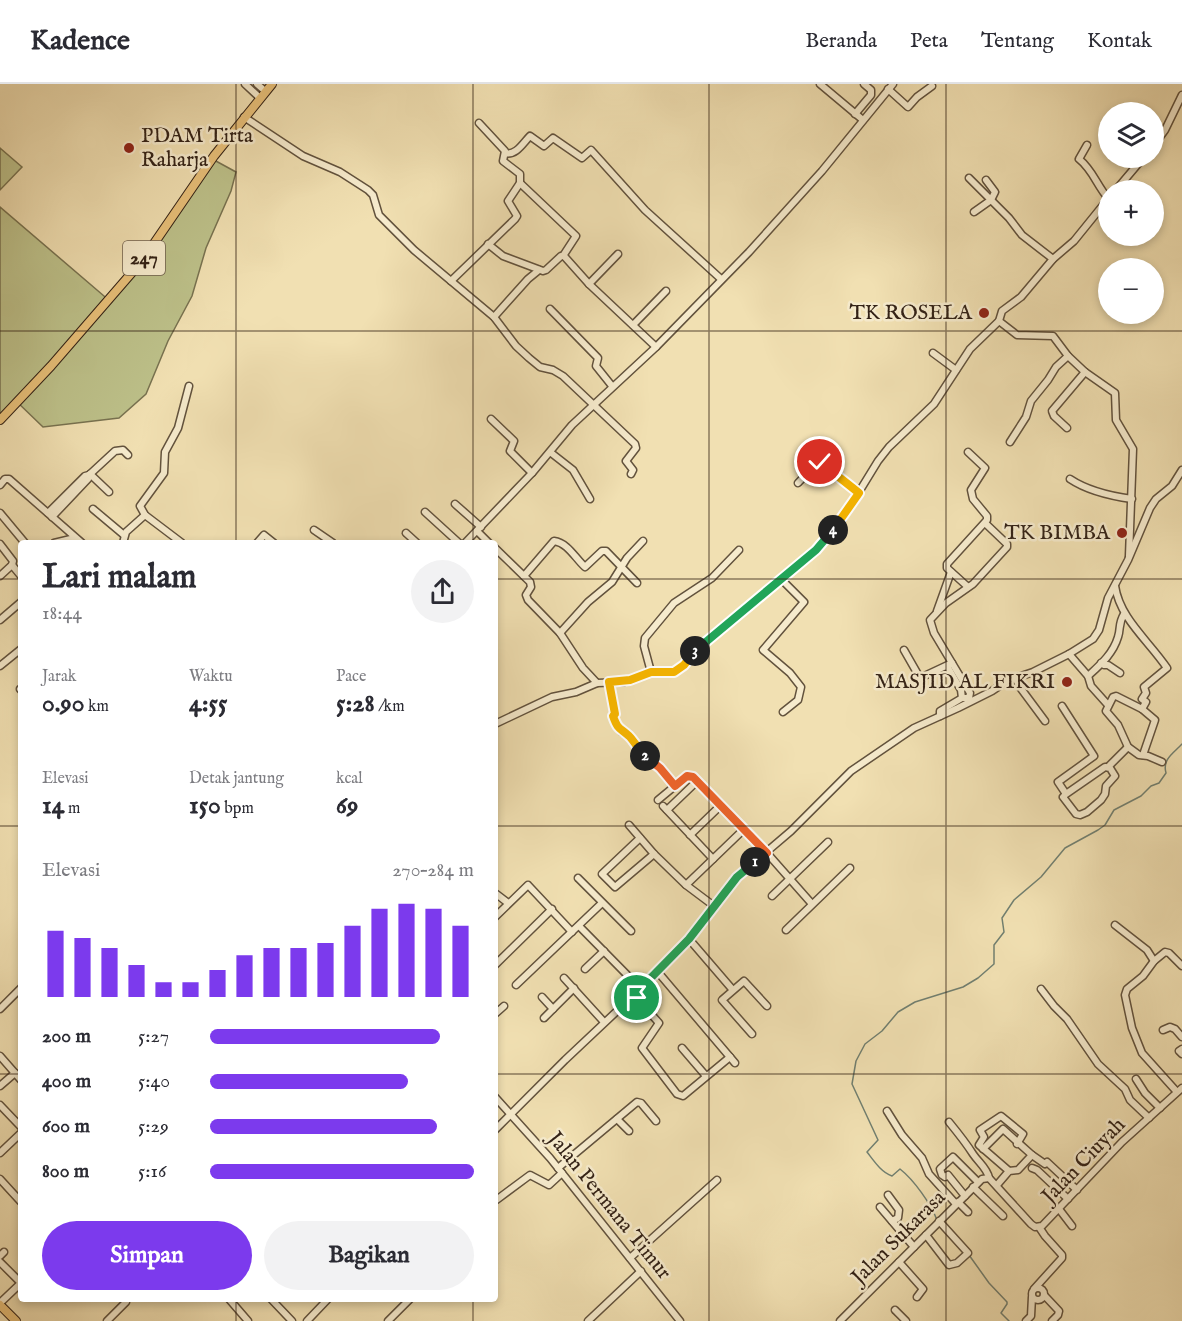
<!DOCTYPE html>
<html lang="id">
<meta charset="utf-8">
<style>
:root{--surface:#fff;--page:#f2f2f3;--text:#2b2b33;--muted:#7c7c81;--line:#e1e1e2;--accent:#7c3aed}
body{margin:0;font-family:"IM FELL English",serif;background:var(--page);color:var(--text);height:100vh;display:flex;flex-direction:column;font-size:22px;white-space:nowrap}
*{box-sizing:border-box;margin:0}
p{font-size:20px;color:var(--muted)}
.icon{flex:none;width:33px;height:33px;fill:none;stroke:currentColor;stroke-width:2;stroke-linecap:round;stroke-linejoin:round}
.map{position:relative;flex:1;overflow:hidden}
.side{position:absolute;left:18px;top:456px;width:480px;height:762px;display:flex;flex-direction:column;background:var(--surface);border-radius:6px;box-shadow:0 3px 9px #0003}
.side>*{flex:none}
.fabs{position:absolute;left:1098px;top:18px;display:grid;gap:12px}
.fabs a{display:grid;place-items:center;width:66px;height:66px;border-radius:50%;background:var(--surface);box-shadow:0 3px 9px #0003;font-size:30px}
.pin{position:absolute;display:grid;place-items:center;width:51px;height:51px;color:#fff;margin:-26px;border:3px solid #fff;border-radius:50%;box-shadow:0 2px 6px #0007}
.km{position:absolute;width:30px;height:30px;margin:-15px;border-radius:50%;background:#222;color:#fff;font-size:16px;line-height:30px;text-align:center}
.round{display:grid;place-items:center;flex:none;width:63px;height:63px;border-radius:32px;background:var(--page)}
.summary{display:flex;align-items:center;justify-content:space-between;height:102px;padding:0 24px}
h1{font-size:33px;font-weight:700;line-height:45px}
.stats{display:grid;grid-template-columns:repeat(3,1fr);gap:9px;height:102px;padding:6px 24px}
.stats div{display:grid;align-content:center}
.stats b{font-size:26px;font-weight:700}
.stats small{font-size:16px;font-weight:400}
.stats p{font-size:16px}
.chart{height:168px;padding:12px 24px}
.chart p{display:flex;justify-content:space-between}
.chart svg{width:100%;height:108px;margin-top:6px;stroke:var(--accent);stroke-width:6}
.button{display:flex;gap:12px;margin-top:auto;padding:12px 24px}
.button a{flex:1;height:69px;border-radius:36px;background:var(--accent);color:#fff;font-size:24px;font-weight:700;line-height:69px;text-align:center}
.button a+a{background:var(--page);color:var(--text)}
ul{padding:0 24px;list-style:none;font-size:20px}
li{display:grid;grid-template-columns:96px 72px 1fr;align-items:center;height:45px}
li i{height:15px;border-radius:8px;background:var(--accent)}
header{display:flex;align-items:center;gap:36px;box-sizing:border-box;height:84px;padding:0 30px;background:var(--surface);border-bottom:2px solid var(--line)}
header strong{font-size:28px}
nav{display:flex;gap:33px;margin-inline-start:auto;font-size:21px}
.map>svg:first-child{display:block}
.green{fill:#bdc18a;stroke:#787250;stroke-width:1.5}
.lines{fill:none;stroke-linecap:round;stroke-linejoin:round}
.stream{stroke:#717f70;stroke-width:1.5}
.minor-casing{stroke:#62523d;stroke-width:9}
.major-casing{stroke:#332216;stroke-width:10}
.minor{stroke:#f6ebcd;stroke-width:6}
.major{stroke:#e8c079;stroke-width:8}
.split-1-casing{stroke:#fff;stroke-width:12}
.split-2-casing{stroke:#fff;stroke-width:12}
.split-3-casing{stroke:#fff;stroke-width:12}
.split-4-casing{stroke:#fff;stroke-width:12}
.split-5-casing{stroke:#fff;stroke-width:12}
.split-1{stroke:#22a559;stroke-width:8}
.split-2{stroke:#f0652b;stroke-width:8}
.split-3{stroke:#f5b400;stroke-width:8}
.split-4{stroke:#22a559;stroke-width:8}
.split-5{stroke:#f5b400;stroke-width:8}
.grid{fill:none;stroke:#332216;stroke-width:1.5;stroke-opacity:0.55}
.poi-dot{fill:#8f2418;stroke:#f6ebcd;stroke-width:2}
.labels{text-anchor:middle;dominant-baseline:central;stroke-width:5;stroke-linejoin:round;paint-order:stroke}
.shield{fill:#f6ebcd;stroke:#6e5e4d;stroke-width:1.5}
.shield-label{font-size:20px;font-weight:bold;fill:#332216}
.poi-label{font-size:21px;fill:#332216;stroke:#f6ebcd;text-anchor:end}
.street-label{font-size:21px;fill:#332216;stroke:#f6ebcd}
</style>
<header>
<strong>Kadence</strong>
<nav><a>Beranda</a><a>Peta</a><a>Tentang</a><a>Kontak</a></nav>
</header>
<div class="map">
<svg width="1182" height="1237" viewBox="0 0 1182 1237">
<rect width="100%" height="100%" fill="#f1e0b2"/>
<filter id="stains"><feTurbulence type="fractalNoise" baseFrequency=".00333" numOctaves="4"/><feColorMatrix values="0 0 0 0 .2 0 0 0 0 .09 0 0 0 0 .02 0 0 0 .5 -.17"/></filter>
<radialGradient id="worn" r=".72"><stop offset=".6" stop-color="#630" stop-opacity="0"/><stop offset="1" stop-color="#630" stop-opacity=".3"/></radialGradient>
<!-- green -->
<g class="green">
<polygon points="0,64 22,83 0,106"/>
<polygon points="214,76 236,88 231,107 206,164 192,212 168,257 146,310 119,334 43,343 15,316 0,331 0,123 111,218"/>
</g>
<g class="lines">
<!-- stream -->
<g class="stream">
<path d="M937,1136C931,1120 914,1096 900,1085L892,1092C881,1088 874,1077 867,1068L878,1056L852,1000L856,977L865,960L882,947L898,928L915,918L963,903L978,894L994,880V861L1004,848L1002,834L1014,816L1041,793L1065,764L1098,746L1105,741L1114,726L1141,712L1151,702L1159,699L1166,689C1162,675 1174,669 1182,660"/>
<polyline points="969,1171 989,1199 1007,1218 1007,1220 1001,1229 1009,1237"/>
</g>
<!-- minor casing -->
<g class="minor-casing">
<g id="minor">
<polyline points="245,0 260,14"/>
<polyline points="257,0 265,7"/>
<polyline points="820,0 863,36"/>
<polyline points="888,5 908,23 917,13 932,2"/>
<polyline points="855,30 871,11 871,6 864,0"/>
<polyline points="244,33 303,72 340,88 368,106 373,111 379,131 414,166 494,233 516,262 529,274 540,283 553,286 563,292 635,360 636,364 626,377 633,386 631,390"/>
<path d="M1087,61L1079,75C1093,86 1097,102 1108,114"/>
<polyline points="1154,61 1165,46 1182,11"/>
<path d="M505,69C516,72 523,59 530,52L544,62L553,54L582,74L591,66L645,126L721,195"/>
<polyline points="969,94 1009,134 1022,151 1053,175"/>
<polyline points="520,99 576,152 563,172"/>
<polyline points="1116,106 1143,74"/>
<polyline points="1108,115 1074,157 1053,175 1021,213 1002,227 999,237 1017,251 1053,252 1068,272 1085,288 1115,309 1116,336 1133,365 1129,472"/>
<polyline points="974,128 991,116 995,108 986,96"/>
<polyline points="488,160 503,172 543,187 546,186 561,172 564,172 589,200 656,263"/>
<polyline points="451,197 515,135 517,132 508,117 520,99 520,90 503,77 505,67 479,39"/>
<polyline points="589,200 618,170"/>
<polyline points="550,225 598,274 596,282 612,302"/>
<polyline points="494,233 528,195 539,186"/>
<polyline points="633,241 666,207"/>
<polyline points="933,269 956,286"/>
<polyline points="491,335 514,357 510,367 532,389"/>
<polyline points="1067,344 1054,332 1052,327 1085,288"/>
<polyline points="1010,358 1026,333 1031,317 1048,296 1056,283 1068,272"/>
<polyline points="550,368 573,386 590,415"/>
<polyline points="90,390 109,408"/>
<polyline points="89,391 115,367 123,366 128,371"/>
<path d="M1070,395C1088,407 1110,412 1132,415"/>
<polyline points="798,399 817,379 820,378 859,409"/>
<polyline points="0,401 5,395 9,395 82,459"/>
<polyline points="455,420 481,443"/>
<polyline points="93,425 124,451"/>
<polyline points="425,428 459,459"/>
<polyline points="0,429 25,459"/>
<polyline points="48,429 85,392 89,391 88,395 52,433"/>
<polyline points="314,446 333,459"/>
<polyline points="477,447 489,459"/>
<polyline points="406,449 417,459"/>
<polyline points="54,459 75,454"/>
<polyline points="123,459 126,448 145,431"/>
<polyline points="182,459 145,431 140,422 164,389 165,368 178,344 189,302"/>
<polyline points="257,459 264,451 274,459"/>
<polyline points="465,459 532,389 572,341 656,263 749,168 822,87 893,0"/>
<polyline points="0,460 13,477 12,481 0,492"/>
<polyline points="495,464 530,498 531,503 526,511 528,516 560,549 583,584 597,599"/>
<polyline points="12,481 21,492"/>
<path d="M524,492L554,457C568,459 575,474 585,483L602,467H606L637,499"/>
<polyline points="782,496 804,518 763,566 790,589 801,603 798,616 783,628"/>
<path d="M1115,502C1120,535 1149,557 1167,584L1144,603L1146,609L1142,615L1146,618L1142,625L1116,612L1113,613L1106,627L1118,641L1128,663L1139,671L1148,672L1162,678"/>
<polyline points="968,503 947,484 947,480 987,436 987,432 973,415 971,406 985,384 968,368"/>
<polyline points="937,527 951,488"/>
<polyline points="0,536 21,518"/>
<polyline points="560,549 588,518 612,498 627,474 643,457"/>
<polyline points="904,566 920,594 952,579"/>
<polyline points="1069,570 1088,592 1091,602 1108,621"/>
<polyline points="1101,579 1104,581 1108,581 1120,589"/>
<polyline points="0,582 21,565"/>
<polyline points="947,582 961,606 962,614"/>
<polyline points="651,588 644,562 645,554 674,519 712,494 739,466"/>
<path d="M1088,592C1100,581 1113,570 1118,553C1121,544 1118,540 1124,530"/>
<polyline points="1015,593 1019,602 1045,637"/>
<polyline points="609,598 615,630 613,632 617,642 622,648 628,651 641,667 660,684 675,702"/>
<polyline points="20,605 21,606"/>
<polyline points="1062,622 1094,672 1058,698 1066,710 1063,713 1076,730 1080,731 1087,728 1101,716 1105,710 1106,702 1115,692 1110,684 1105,683 1066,710"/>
<polyline points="1142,625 1155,636 1143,671"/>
<polyline points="940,632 940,627 962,614 969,614 970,609 934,549 930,536 946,519 973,500 1007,463 1007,460 985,439"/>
<polyline points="495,640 552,613 576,608 597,599 624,598 651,588 668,589 681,584 697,565 732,535 816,466 843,434 878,377 889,363 934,320 970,265 999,237"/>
<polyline points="1108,683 1128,663"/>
<polyline points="658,716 687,692 693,693 767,769 812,820"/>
<polyline points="663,722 713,775"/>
<polyline points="667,726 693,701"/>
<polyline points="629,741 654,770 686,801 714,822"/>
<polyline points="690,751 717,725"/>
<polyline points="640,754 602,790 615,803 654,770"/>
<polyline points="578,794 631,847"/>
<polyline points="686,801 740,749"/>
<polyline points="495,809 508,819"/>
<polyline points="772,812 828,758"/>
<polyline points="495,833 528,801 572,848"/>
<polyline points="1115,841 1147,866 1154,877"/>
<polyline points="579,842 641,905"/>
<polyline points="786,846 850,784"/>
<polyline points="689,855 732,905"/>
<polyline points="495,881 552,825"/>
<polyline points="585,885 604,867"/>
<polyline points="657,887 735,979"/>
<polyline points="564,894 604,938"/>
<polyline points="516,901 602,819"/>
<polyline points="1041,905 1054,922 1067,935 1098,980 1125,1005 1130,1016 1149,1034"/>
<polyline points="634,911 659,939 642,964 677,1010 683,1012 730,973"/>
<polyline points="542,913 553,925"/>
<polyline points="0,925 21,904"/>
<polyline points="495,930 504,922"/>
<polyline points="544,934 574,904"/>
<polyline points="1163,946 1170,943 1175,945 1182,953"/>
<polyline points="752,950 722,916 744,897 767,922"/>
<polyline points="682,964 706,992"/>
<polyline points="1182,965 1179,967 1182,970"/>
<polyline points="0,972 21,996"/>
<polyline points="1136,995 1145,1009 1160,1024"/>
<polyline points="0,1002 15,989"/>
<polyline points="1177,1008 1142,969 1132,944 1125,911 1127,905 1143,892 1154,877 1165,868 1169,869 1182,882"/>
<polyline points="495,1013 550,1074 680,1237"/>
<polyline points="0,1021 21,1043"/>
<polyline points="887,1027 902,1051 922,1074 929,1090 956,1120"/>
<polyline points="617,1035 629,1047"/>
<path d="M949,1038C958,1049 966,1059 973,1070C979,1079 987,1084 989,1094"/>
<polyline points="495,1046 565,976 634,911 689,855 737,793 791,747 851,687 914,644 958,624 992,607 1007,597 1033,588 1069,570 1093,555 1099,546 1108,514 1128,476 1150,424 1156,415 1172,402 1182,386"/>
<polyline points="983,1065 1003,1045 1032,1071 1018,1086 1009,1087 997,1101"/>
<polyline points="0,1069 21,1049"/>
<polyline points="1032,1071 1045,1080 1047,1078 1077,1106"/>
<polyline points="558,1084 637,1018 641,1019 656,1037"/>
<polyline points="1032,1084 1037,1086 1068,1115"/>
<polyline points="1009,1087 979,1061 984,1053 980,1046 1001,1032 1023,1050 1017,1060"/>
<polyline points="0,1095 21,1118"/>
<polyline points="973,1103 1003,1132"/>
<polyline points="888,1111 899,1126 898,1134 892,1137"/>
<polyline points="965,1112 948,1091 945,1093 942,1091 940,1085 953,1073 978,1098"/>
<polyline points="495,1117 530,1091 549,1101 562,1089"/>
<polyline points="958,1118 968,1128"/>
<polyline points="880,1123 914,1163"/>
<polyline points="1059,1125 1072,1142"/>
<polyline points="926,1151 949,1181 957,1179 968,1169 939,1137"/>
<polyline points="0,1172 4,1168"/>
<polyline points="630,1174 717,1096"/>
<polyline points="0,1178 21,1199"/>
<polyline points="899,1178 923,1205 917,1213"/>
<circle cx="1038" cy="1210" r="6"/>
<polyline points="1034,1205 1062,1174 1062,1171 1045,1152 1039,1143"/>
<polyline points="1044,1211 1059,1227 1058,1231 1052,1237"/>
<polyline points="229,1215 248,1237"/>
<polyline points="271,1215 292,1237"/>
<polyline points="0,1219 21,1199"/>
<polyline points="895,1226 906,1237"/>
<polyline points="107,1237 126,1218"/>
<polyline points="307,1237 328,1215"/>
<polyline points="388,1237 410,1215"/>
<polyline points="588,1237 641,1187"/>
<polyline points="840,1237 982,1095 989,1094 1031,1140 1035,1143 1042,1142 1122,1058 1182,1004"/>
<polyline points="1026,1237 1031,1232 1032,1213"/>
</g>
</g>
<!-- major casing -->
<g class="major-casing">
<g id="major">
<polyline points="0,336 51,282 142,177 214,72 272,0"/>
<polyline points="0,1221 16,1237"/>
</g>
</g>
<!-- minor -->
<use href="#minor" class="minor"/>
<!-- major -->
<use href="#major" class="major"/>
</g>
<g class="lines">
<!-- split-1 casing -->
<g class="split-1-casing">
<polyline id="split-1" points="637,914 634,911 689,855 737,793 755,778"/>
</g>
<!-- split-2 casing -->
<g class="split-2-casing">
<polyline id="split-2" points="645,672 660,684 675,702 687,692 693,693 767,769 755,778"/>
</g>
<!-- split-3 casing -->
<g class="split-3-casing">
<path id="split-3" d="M645,672C639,666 634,657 629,652C619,643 618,646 613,632L615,630L609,598L630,596L651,588H674L684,581L695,567"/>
</g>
<!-- split-4 casing -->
<g class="split-4-casing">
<polyline id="split-4" points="695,567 816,466 833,446"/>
</g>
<!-- split-5 casing -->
<g class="split-5-casing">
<polyline id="split-5" points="820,378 859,409 833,446"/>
</g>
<!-- split-1 -->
<use href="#split-1" class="split-1"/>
<!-- split-2 -->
<use href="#split-2" class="split-2"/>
<!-- split-3 -->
<use href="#split-3" class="split-3"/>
<!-- split-4 -->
<use href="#split-4" class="split-4"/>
<!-- split-5 -->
<use href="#split-5" class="split-5"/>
</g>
<!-- grid -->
<path class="grid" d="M236,0V459M473,0V459M709,0V1237M946,0V1237M0,247H1182M0,495H21M495,495H1182M0,742H21M495,742H1182M0,990H21M495,990H1182M236,1215V1237M473,1215V1237"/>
<!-- markers -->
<g class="poi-dot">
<circle cx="129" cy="64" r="6"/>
<circle cx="984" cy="229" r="6"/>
<circle cx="1122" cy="449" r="6"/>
<circle cx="1067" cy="598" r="6"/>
</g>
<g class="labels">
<!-- shield labels -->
<rect class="shield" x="123" y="157" width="42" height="34" rx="4.5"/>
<g class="shield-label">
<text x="144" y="174">247</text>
</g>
<!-- poi labels -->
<g class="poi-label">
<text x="141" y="52" text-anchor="start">PDAM Tirta<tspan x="141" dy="24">Raharja</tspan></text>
<text x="972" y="229">TK ROSELA</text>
<text x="1110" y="449">TK BIMBA</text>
<text x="1055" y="598">MASJID AL FIKRI</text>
</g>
<!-- street labels -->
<g class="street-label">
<text transform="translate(1084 1077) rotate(-46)">Jalan Ciuyah</text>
<text transform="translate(609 1122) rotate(51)">Jalan Permana Timur</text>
<text transform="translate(899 1154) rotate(-45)">Jalan Sukarasa</text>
</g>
</g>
<rect width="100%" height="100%" filter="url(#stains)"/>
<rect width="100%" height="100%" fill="url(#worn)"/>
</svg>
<div class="fabs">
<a><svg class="icon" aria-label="layers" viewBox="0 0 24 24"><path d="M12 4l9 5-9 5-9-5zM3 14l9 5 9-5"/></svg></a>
<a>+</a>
<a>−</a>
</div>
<div class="pin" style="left:637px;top:914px;background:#1e9e55"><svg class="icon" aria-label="arrive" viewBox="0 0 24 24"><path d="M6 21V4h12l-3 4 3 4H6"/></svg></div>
<div class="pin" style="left:820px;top:378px;background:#d93025"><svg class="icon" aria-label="check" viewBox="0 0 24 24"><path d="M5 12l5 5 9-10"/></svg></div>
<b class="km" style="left:755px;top:778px">1</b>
<b class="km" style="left:645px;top:672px">2</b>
<b class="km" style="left:695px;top:567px">3</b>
<b class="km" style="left:833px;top:446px">4</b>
<section class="side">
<div class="summary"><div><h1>Lari malam</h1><p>18:44</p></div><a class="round"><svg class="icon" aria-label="share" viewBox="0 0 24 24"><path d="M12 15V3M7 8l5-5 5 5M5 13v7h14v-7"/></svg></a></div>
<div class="stats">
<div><p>Jarak</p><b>0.90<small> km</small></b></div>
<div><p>Waktu</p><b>4:55</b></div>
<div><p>Pace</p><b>5:28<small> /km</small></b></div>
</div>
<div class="stats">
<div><p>Elevasi</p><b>14<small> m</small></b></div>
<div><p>Detak jantung</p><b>150<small> bpm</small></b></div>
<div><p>kcal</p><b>69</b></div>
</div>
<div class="chart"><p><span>Elevasi</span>270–284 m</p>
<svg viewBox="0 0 160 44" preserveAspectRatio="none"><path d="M5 44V17M15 44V20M25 44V24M35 44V31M45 44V38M55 44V38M65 44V33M75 44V27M85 44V24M95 44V24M105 44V22M115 44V15M125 44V8M135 44V6M145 44V8M155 44V15"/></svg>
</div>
<ul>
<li><b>200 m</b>5:27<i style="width:87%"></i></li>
<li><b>400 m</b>5:40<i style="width:75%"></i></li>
<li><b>600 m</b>5:29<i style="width:86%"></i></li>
<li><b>800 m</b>5:16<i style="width:100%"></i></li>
</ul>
<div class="button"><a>Simpan</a><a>Bagikan</a></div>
</section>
</div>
